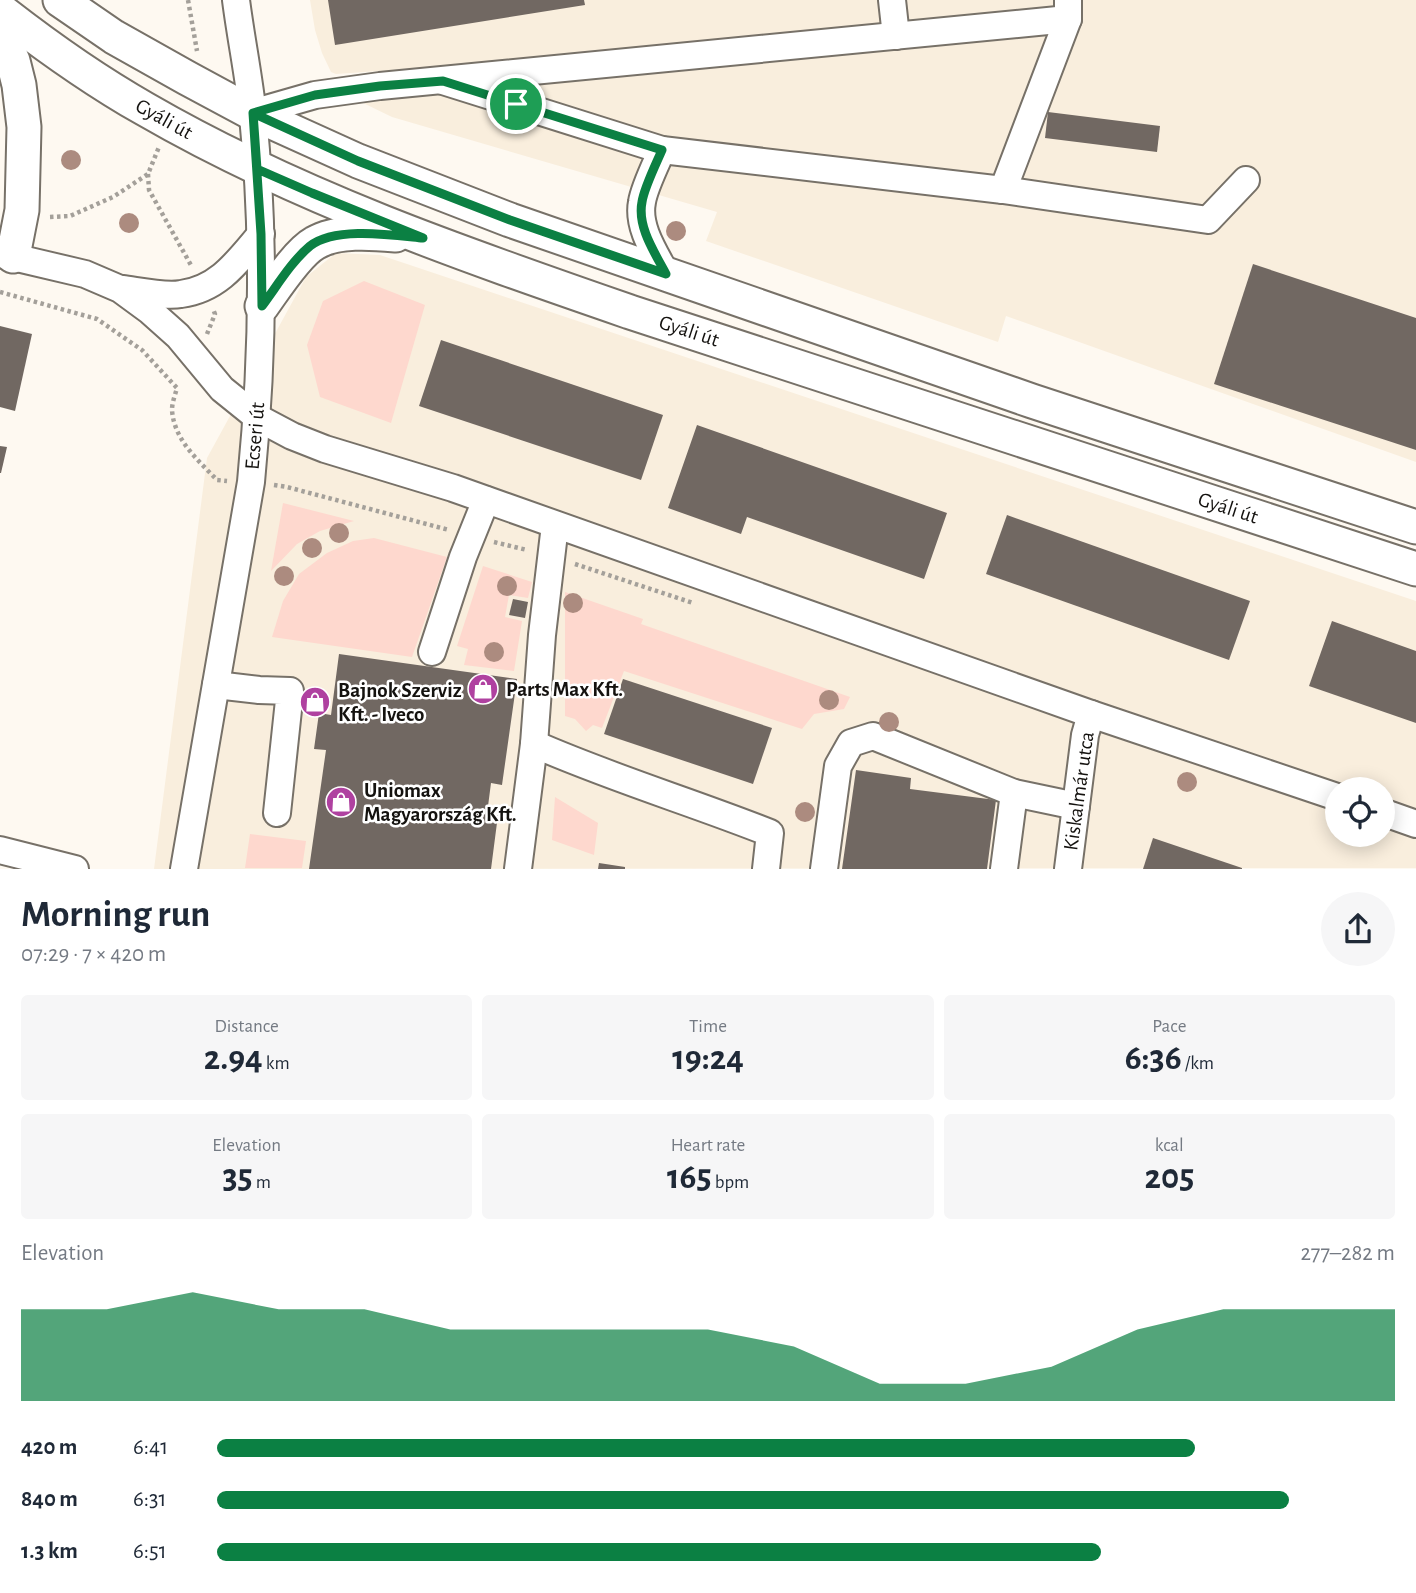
<!DOCTYPE html>
<meta charset="utf-8">
<style>
:root{--surface:#fff;--page:#f6f6f7;--text:#1f2937;--muted:#747a83;--accent:#0b8043}
body{margin:0;font-family:"Alegreya Sans",sans-serif;background:var(--page);color:var(--text);height:100vh;display:flex;flex-direction:column;font-size:26px;white-space:nowrap}
*{box-sizing:border-box;margin:0}
p{font-size:23px;color:var(--muted)}
.icon{flex:none;width:38px;height:38px;fill:none;stroke:currentColor;stroke-width:2;stroke-linecap:round;stroke-linejoin:round}
.map{position:relative;height:869px;overflow:hidden}
.drawer{display:flex;flex-direction:column;background:var(--surface);flex:1}
.drawer>*{flex:none}
.buttons{position:absolute;left:1325px;top:777px;display:grid;gap:14px}
.buttons a{display:grid;place-items:center;width:70px;height:70px;border-radius:50%;background:var(--surface);box-shadow:0 4px 18px #0003;font-size:35px}
.pin{position:absolute;display:grid;place-items:center;width:60px;height:60px;color:#fff;margin:-30px;border:4px solid #fff;border-radius:50%;box-shadow:0 2px 7px #0007}
.round{display:grid;place-items:center;flex:none;width:74px;height:74px;border-radius:37px;background:var(--page)}
.headline{display:flex;align-items:center;justify-content:space-between;height:119px;padding:0 21px}
h1{font-size:38px;font-weight:600;line-height:52px}
.figures{display:grid;grid-template-columns:repeat(3,1fr);gap:10px;height:119px;padding:7px 21px}
.figures div{display:grid;align-content:center;border-radius:7px;background:var(--page);text-align:center}
.figures b{font-size:35px;font-weight:600}
.figures small{font-size:19px;font-weight:400}
.figures p{font-size:19px}
.chart{height:196px;padding:14px 21px}
.chart p{display:flex;justify-content:space-between}
.chart svg{width:100%;height:126px;margin-top:7px;fill:var(--accent);opacity:.7}
ul{padding:0 21px;list-style:none;font-size:23px}
li{display:grid;grid-template-columns:112px 84px 1fr;align-items:center;height:52px}
li i{height:18px;border-radius:9px;background:var(--accent)}
.map>svg:first-child{display:block}
.built{fill:#f9eedd;fill-rule:evenodd}
.green{fill:#fed8ce}
.building{fill:#716862}
.lines{fill:none;stroke-linecap:round;stroke-linejoin:round}
.minor-casing{stroke:#777168;stroke-width:30}
.major-casing{stroke:#777168;stroke-width:37}
.path{stroke:#a4a09a;stroke-width:4.5;stroke-dasharray:3.5 3.5;stroke-linecap:butt}
.minor{stroke:#fff;stroke-width:26}
.major{stroke:#fff;stroke-width:33}
.tree{fill:#ac8b7f}
.route-casing{stroke:#fff;stroke-width:14}
.route{stroke:#0b8043;stroke-width:9}
.labels{text-anchor:middle;dominant-baseline:central;stroke-width:5;stroke-linejoin:round;paint-order:stroke}
.street-label{font-size:21px;fill:#14120f;stroke:#fff}
.poi-label{font-size:21px;font-weight:bold;fill:#14120f;stroke:#fff;text-anchor:start}
</style>
<div class="map">
<svg width="1416" height="869" viewBox="0 0 1416 869">
<rect width="100%" height="100%" fill="#fef9f1"/>
<!-- built -->
<g class="built">
<polygon points="310,0 1416,0 1416,462 1006,316 998,342 706,241 717,212 392,117 359,101 382,100 379,71 336,74 331,72 322,53 315,30"/>
<path d="M336,253L380,255L1416,601V868L154,869L207,458L306,277ZM1337,789H1382V835H1337Z"/>
</g>
<!-- green -->
<g class="green">
<polygon points="364,281 425,305 391,423 320,397 307,345 323,301"/>
<polygon points="283,503 354,521 320,531 297,544 271,571"/>
<polygon points="374,538 447,557 412,657 272,637 283,601 299,574 327,553 353,541"/>
<polygon points="483,566 532,582 528,598 509,595 505,617 522,621 514,671 464,665 468,649 457,646"/>
<polygon points="565,592 643,619 641,624 850,697 844,709 814,714 802,729 624,671 602,728 593,725 586,731 575,719 565,716"/>
<polygon points="555,797 598,823 594,855 552,840"/>
<polygon points="250,834 306,841 302,868 245,868"/>
</g>
<!-- building -->
<g class="building">
<polygon points="328,0 584,0 585,5 335,45"/>
<polygon points="1048,112 1160,126 1157,152 1045,138"/>
<polygon points="1253,264 1416,318 1416,450 1214,384"/>
<polygon points="0,326 32,334 15,411 0,407"/>
<polygon points="441,340 663,415 641,480 419,406"/>
<polygon points="697,425 947,513 924,579 747,517 741,534 668,508"/>
<polygon points="0,446 7,447 1,473 0,473"/>
<polygon points="1007,515 1250,601 1229,660 986,574"/>
<polygon points="513,599 528,602 525,618 509,615"/>
<polygon points="1332,621 1416,651 1416,723 1309,686"/>
<polygon points="339,654 517,679 502,785 491,783 487,814 498,815 491,869 309,869 326,750 314,749 319,713 331,715"/>
<polygon points="623,679 772,728 753,784 604,734"/>
<polygon points="856,770 911,778 910,789 996,800 987,869 842,869"/>
<polygon points="1153,838 1242,868 1242,869 1143,869"/>
<polygon points="599,863 625,867 625,869 598,869"/>
</g>
<g class="lines">
<!-- minor casing -->
<g class="minor-casing">
<g id="minor">
<polyline points="892,0 896,36"/>
<polyline points="443,81 662,150 1003,190 1208,220 1246,180"/>
<polyline points="252,113 315,95 380,86 1068,19"/>
<path d="M662,150C656,164 644,188 642,202C637,227 655,253 666,274"/>
<polyline points="1003,190 1068,19 1068,0"/>
<polyline points="0,254 85,274 120,289 150,311 178,336 222,389 258,418 292,436 325,449 453,488 1091,714 1337,797"/>
<path d="M122,289C138,291 165,297 181,294C219,289 238,261 261,234"/>
<polyline points="432,652 463,557 486,500"/>
<polyline points="216,685 259,690 290,691 277,813"/>
<path d="M534,744C611,778 692,802 770,833L766,869"/>
<polyline points="1014,793 1076,806"/>
<polyline points="1382,812 1416,824"/>
<polyline points="0,850 75,869"/>
<path d="M184,869L251,482C263,360 265,238 253,116C249,77 241,39 236,0"/>
<polyline points="518,869 534,744 542,635 555,525"/>
<polyline points="824,869 838,766 851,743 873,736 1014,793 1004,869"/>
<polyline points="1068,869 1085,735 1091,714"/>
</g>
</g>
<!-- major casing -->
<g class="major-casing">
<g id="major">
<polyline points="60,0 114,37 187,78 252,113 358,161 510,220 1032,401 1416,527"/>
<path d="M0,10C46,46 94,80 145,109C297,197 465,255 630,312L1416,569"/>
<polyline points="0,32 13,61 19,85 24,127 22,210 13,256"/>
<path d="M262,306C275,288 297,253 315,243C337,230 372,233 396,235"/>
</g>
</g>
<!-- path -->
<g class="path">
<polyline points="188,0 197,51"/>
<polyline points="148,174 149,190 192,267"/>
<polyline points="50,217 70,216 113,197 148,174 159,147"/>
<path d="M0,292L97,319L142,350L177,388C175,395 172,403 172,410C174,440 198,460 217,480L227,481"/>
<polyline points="207,334 215,314 213,309"/>
<polyline points="274,485 287,487 449,530"/>
<polyline points="494,542 527,550"/>
<polyline points="575,564 693,603"/>
</g>
<!-- minor -->
<use href="#minor" class="minor"/>
<!-- major -->
<use href="#major" class="major"/>
</g>
<!-- trees -->
<g class="tree">
<circle cx="71" cy="160" r="10"/>
<circle cx="129" cy="223" r="10"/>
<circle cx="676" cy="231" r="10"/>
<circle cx="339" cy="533" r="10"/>
<circle cx="312" cy="548" r="10"/>
<circle cx="284" cy="576" r="10"/>
<circle cx="507" cy="586" r="10"/>
<circle cx="573" cy="603" r="10"/>
<circle cx="494" cy="652" r="10"/>
<circle cx="829" cy="700" r="10"/>
<circle cx="889" cy="722" r="10"/>
<circle cx="1187" cy="782" r="10"/>
<circle cx="805" cy="812" r="10"/>
</g>
<g class="lines">
<!-- route casing -->
<g class="route-casing">
<path id="route" d="M516,104L443,81L380,86L315,95L253,113L261,234L262,306C277,286 291,262 310,246C335,226 393,235 423,238L312,193L257,169L253,113L358,161L510,220L666,274C655,253 637,227 642,202C644,188 656,164 662,150L516,104"/>
</g>
<!-- route -->
<use href="#route" class="route"/>
</g>
<!-- icons -->
<defs>
<g id="shop-disc" transform="scale(1.575)"><circle r="9.5" fill="#af41a0" stroke="#fff"/><path d="M-5-2.5h2.3a2.7 3.5 0 0 1 5.4 0H5L5.5 6h-11ZM-1.5-2.5h3a1.5 2.3 0 0 0-3 0Z" fill="#fff"/></g>
</defs>
<g fill-rule="evenodd">
<use href="#shop-disc" x="483" y="689"/>
<use href="#shop-disc" x="315" y="702"/>
<use href="#shop-disc" x="341" y="802"/>
</g>
<g class="labels">
<!-- street labels -->
<g class="street-label">
<text transform="translate(164 119) rotate(29)">Gyáli út</text>
<text transform="translate(689 331) rotate(18)">Gyáli út</text>
<text transform="translate(255 436) rotate(-85)">Ecseri út</text>
<text transform="translate(1228 508) rotate(18)">Gyáli út</text>
<text transform="translate(1079 791) rotate(-82)">Kiskalmár utca</text>
</g>
<!-- poi labels -->
<g class="poi-label">
<text x="506" y="689">Parts Max Kft.</text>
<text x="338" y="690">Bajnok Szerviz<tspan x="338" dy="24">Kft. - Iveco</tspan></text>
<text x="364" y="790">Uniomax<tspan x="364" dy="24">Magyarország Kft.</tspan></text>
</g>
</g>
</svg>
<div class="buttons">
<a><svg class="icon" aria-label="locate" viewBox="0 0 24 24"><circle cx="12" cy="12" r="6"/><path d="M12 2v4M12 18v4M2 12h4M18 12h4"/></svg></a>
</div>
<div class="pin" style="left:516px;top:104px;background:#1e9e55"><svg class="icon" aria-label="arrive" viewBox="0 0 24 24"><path d="M6 21V4h12l-3 4 3 4H6"/></svg></div>
</div>
<section class="drawer">
<div class="headline"><div><h1>Morning run</h1><p>07:29 · 7 × 420 m</p></div><a class="round"><svg class="icon" aria-label="share" viewBox="0 0 24 24"><path d="M12 15V3M7 8l5-5 5 5M5 13v7h14v-7"/></svg></a></div>
<div class="figures">
<div><p>Distance</p><b>2.94<small> km</small></b></div>
<div><p>Time</p><b>19:24</b></div>
<div><p>Pace</p><b>6:36<small> /km</small></b></div>
</div>
<div class="figures">
<div><p>Elevation</p><b>35<small> m</small></b></div>
<div><p>Heart rate</p><b>165<small> bpm</small></b></div>
<div><p>kcal</p><b>205</b></div>
</div>
<div class="chart"><p><span>Elevation</span>277–282 m</p>
<svg viewBox="0 0 160 44" preserveAspectRatio="none"><path d="M0 44V12L10 12L20 6L30 12L40 12L50 19L60 19L70 19L80 19L90 25L100 38L110 38L120 32L130 19L140 12L150 12L160 12V44z"/></svg>
</div>
<ul>
<li><b>420 m</b>6:41<i style="width:83%"></i></li>
<li><b>840 m</b>6:31<i style="width:91%"></i></li>
<li><b>1.3 km</b>6:51<i style="width:75%"></i></li>
</ul>
</section>
